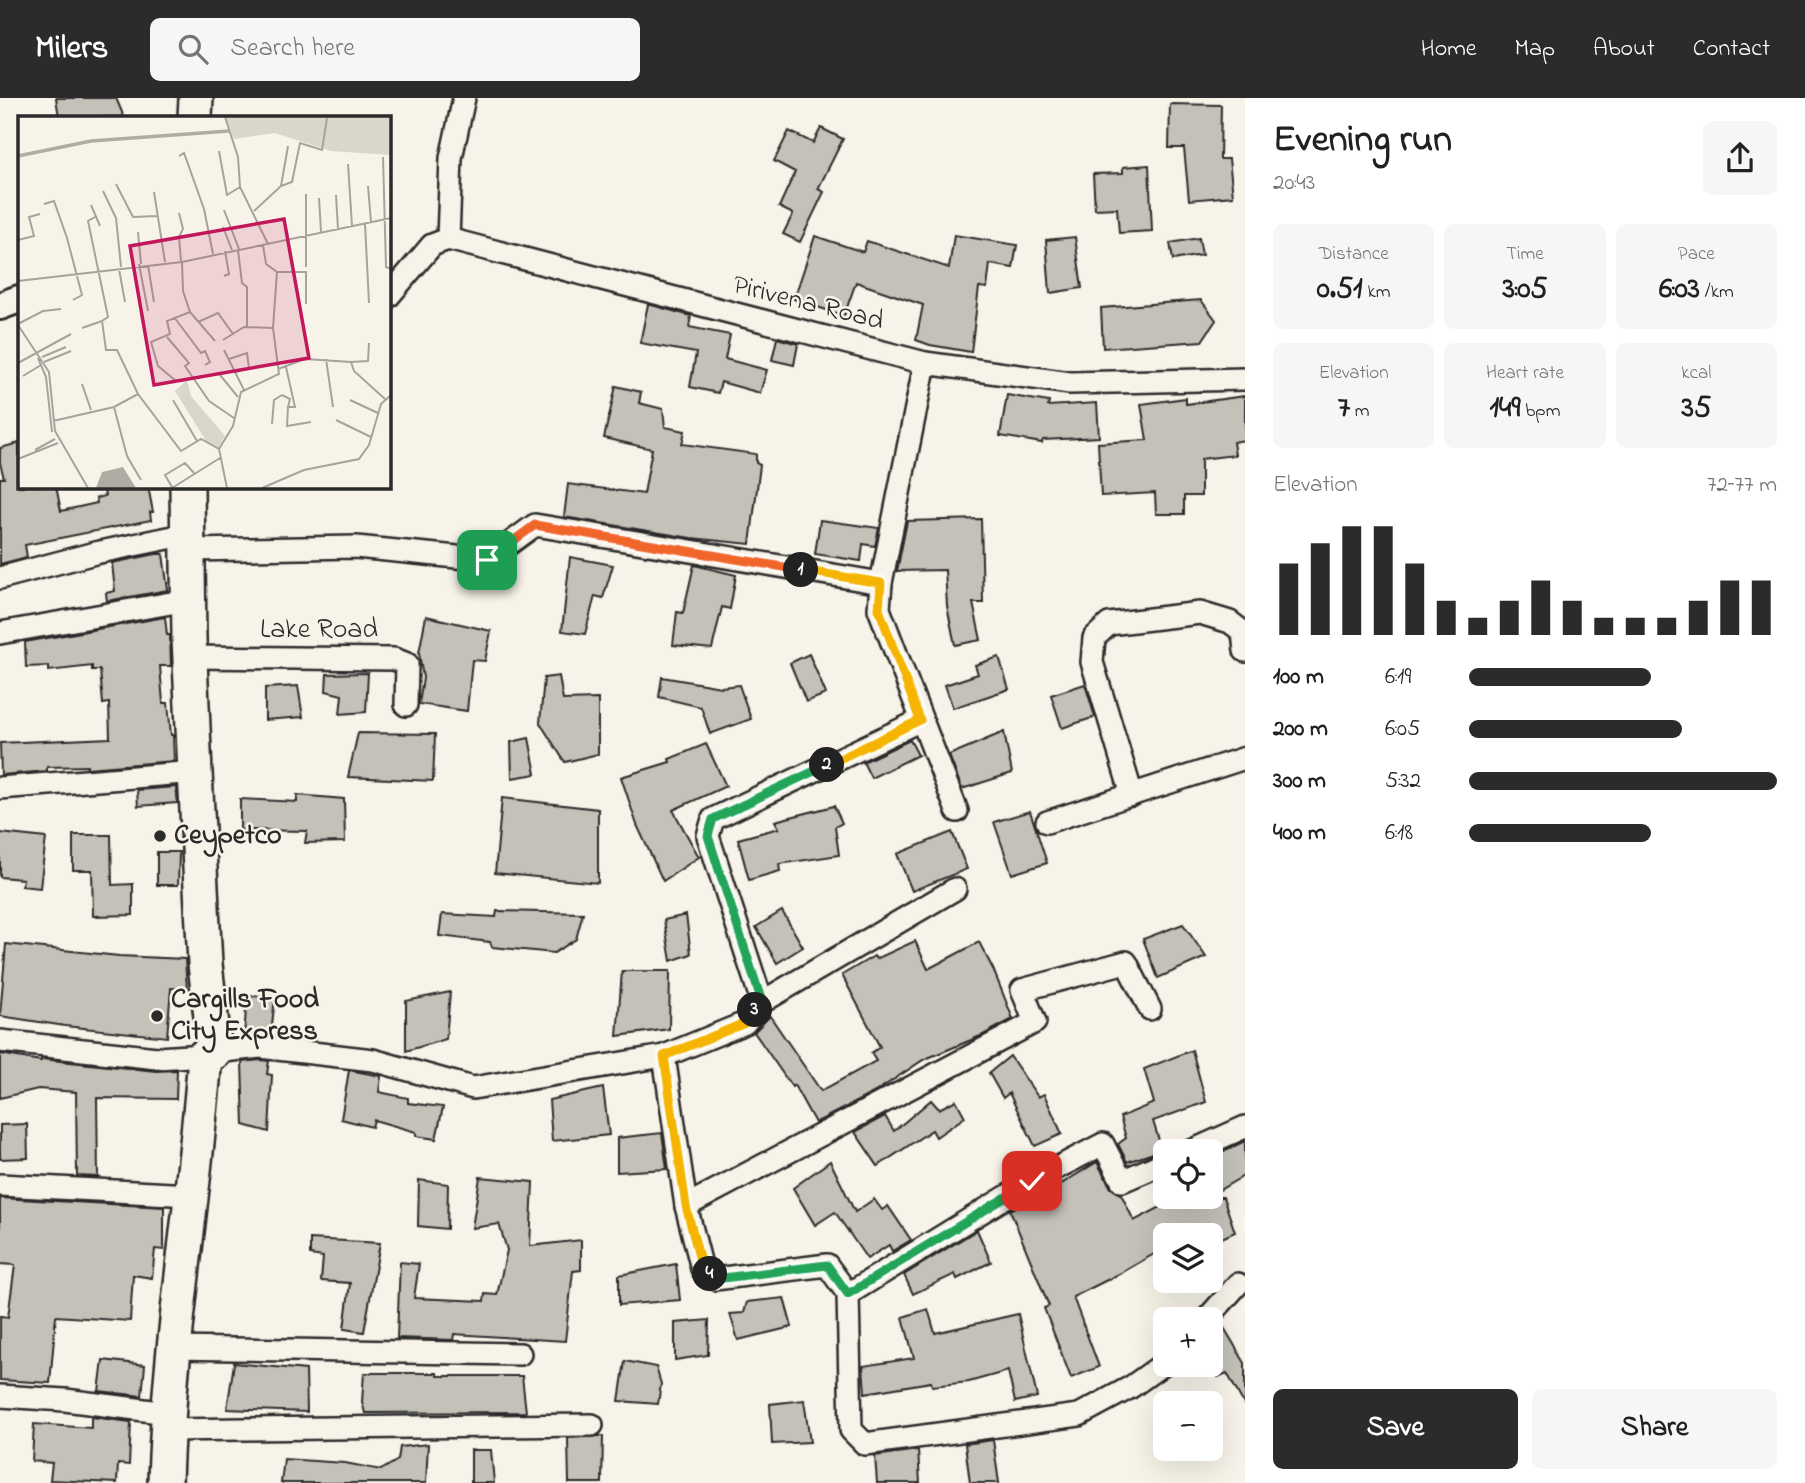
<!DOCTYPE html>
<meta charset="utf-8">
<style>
:root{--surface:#fff;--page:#f6f6f6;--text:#202124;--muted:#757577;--accent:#2b2b2b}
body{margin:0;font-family:"Indie Flower",sans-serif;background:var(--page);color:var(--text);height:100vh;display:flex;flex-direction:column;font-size:26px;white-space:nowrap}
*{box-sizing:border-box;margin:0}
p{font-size:23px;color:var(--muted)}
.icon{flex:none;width:38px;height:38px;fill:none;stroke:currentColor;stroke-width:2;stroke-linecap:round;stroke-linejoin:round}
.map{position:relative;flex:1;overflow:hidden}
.details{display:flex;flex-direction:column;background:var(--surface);width:560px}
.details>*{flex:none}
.controls{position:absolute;left:1153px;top:1041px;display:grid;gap:14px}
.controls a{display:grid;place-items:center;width:70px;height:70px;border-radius:10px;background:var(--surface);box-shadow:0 7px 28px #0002;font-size:35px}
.pin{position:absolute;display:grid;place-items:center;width:60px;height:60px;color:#fff;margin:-30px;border-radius:14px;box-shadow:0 4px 10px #0006}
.km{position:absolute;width:35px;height:35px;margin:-18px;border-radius:50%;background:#222;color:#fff;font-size:19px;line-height:35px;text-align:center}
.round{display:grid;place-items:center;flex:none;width:74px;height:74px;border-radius:10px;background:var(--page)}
.head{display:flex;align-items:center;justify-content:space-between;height:119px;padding:0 28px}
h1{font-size:38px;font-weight:700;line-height:52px}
.metrics{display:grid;grid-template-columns:repeat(3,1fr);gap:10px;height:119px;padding:7px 28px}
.metrics div{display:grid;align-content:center;border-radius:10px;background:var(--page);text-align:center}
.metrics b{font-size:30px;font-weight:700}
.metrics small{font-size:19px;font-weight:400}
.metrics p{font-size:19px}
.chart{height:196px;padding:14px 28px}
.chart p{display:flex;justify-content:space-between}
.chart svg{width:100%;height:126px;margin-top:7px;stroke:var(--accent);stroke-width:6}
.action{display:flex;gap:14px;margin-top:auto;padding:14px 28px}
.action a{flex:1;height:80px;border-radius:10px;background:var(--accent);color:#fff;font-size:28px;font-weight:700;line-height:80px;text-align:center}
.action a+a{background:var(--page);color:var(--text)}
ul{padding:0 28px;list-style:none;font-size:23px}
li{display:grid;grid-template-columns:112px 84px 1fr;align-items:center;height:52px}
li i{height:18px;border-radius:9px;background:var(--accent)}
header{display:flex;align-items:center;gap:42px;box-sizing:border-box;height:98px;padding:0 35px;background:var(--accent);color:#fff}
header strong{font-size:33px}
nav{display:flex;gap:38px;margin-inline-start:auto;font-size:24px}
.search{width:490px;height:63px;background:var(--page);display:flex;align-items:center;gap:18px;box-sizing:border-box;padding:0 24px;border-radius:10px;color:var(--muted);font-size:26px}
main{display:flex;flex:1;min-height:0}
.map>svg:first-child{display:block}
.building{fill:#c4c1b9;stroke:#2b2b2b;stroke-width:2}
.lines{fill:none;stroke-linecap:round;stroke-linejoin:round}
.minor-casing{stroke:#2b2b2b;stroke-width:26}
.tertiary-casing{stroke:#2b2b2b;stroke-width:32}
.primary-casing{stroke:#2b2b2b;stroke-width:38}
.minor{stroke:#f7f3e8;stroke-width:21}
.tertiary{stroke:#f7f3e8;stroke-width:26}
.primary{stroke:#f7f3e8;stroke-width:33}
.split-1-casing{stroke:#fff;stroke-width:14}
.split-2-casing{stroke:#fff;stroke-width:14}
.split-3-casing{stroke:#fff;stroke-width:14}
.split-4-casing{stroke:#fff;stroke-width:14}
.split-5-casing{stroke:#fff;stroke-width:14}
.split-1{stroke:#f0652b;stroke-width:9}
.split-2{stroke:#f5b400;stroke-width:9}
.split-3{stroke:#22a559;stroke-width:9}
.split-4{stroke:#f5b400;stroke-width:9}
.split-5{stroke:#22a559;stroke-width:9}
.poi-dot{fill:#2b2b2b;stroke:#f7f3e8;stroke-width:2.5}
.labels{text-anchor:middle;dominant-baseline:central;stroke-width:5;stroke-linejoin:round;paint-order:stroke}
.street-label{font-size:28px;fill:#2b2b2b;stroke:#f7f3e8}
.poi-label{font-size:28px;font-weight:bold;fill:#2b2b2b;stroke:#f7f3e8;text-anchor:start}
.inset-river{fill:none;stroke:#afaca4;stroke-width:3.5}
.inset-road{fill:none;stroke:#a5a39c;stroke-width:2}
.view{fill:#c2185b;fill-opacity:0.15;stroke:#c2185b;stroke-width:3.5}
.inset-edge{fill:none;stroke:#2b2b2b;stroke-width:3.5}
</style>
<header>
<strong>Milers</strong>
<div class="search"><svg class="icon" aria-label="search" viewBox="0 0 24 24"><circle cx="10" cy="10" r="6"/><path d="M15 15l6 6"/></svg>Search here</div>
<nav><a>Home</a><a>Map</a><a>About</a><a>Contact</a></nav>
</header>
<main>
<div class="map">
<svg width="1245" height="1385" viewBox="0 0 1245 1385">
<rect width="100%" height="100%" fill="#f7f3e8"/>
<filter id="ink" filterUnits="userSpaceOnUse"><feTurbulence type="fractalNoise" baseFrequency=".0143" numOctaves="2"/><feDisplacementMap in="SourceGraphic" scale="14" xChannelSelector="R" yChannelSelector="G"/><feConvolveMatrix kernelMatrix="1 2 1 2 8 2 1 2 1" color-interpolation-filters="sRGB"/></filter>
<g filter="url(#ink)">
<!-- building -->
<g class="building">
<polygon points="56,0 116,0 124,19 59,19"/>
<polygon points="1170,6 1221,7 1220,61 1229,61 1233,98 1189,102 1184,50 1169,50"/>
<polygon points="821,30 843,41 818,91 824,94 800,144 783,136 793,116 779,109 795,74 774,63 789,33 813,45"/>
<polygon points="1149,67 1152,133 1119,135 1117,110 1095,111 1093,76 1123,75 1123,69"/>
<polygon points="954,137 1017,147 1013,170 990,166 987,190 979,189 971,254 930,247 916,242 923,207 856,184 844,218 794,201 815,138 863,154 867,143 949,170"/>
<polygon points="1075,139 1082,190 1050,195 1046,142"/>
<polygon points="1199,140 1202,157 1173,162 1170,145"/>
<polygon points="1201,202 1216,222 1202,243 1103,250 1101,210"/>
<polygon points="648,206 691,218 689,229 730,237 725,261 767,272 760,295 721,284 718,295 690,289 696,255 640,245"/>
<polygon points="777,240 798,246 794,267 772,262"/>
<polygon points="616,288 641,294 639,305 663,311 665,329 685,333 682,346 756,356 756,365 760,367 750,446 691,440 564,419 568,386 644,396 652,351 604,340"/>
<polygon points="1007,297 1049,304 1048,308 1097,305 1099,339 1043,342 1042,345 1000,338"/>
<polygon points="1245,298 1245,342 1233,344 1235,357 1201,361 1201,398 1184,398 1184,416 1156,416 1155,395 1101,398 1098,345 1147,342 1141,306 1186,300 1186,306"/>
<polygon points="19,345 19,388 56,388 61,413 97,405 96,400 105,398 103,388 148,388 153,414 150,414 151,422 25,447 27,459 0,466 0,380 4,380 0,365 0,350"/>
<polygon points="981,421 983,505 973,505 981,542 955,547 947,508 945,472 897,473 907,423"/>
<polygon points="820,422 879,430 875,448 863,446 861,463 815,456"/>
<polygon points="156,456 163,456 168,492 107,503 106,495 115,493 112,465"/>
<polygon points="570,459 613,467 603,500 595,498 585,536 562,533"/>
<polygon points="694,467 736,477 730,511 722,509 712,551 673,547 677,514 683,515"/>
<polygon points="426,518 491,533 485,563 472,562 467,613 419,606 423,580 419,555"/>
<polygon points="165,519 167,537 170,537 171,568 160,568 163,605 168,605 171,637 173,637 174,663 87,670 87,668 47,669 47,673 1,677 0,645 110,640 109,605 103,606 100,572 92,572 92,568 49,573 49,568 26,569 25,544"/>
<polygon points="809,556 826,596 806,604 790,565"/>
<polygon points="999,559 1009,591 953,610 945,587 978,576 975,567"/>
<polygon points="368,575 366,614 340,616 342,597 326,593 327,576"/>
<polygon points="559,578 563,602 598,601 598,656 565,664 540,625 544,580"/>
<polygon points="662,579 721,589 739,587 751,621 710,636 701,609 659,599"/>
<polygon points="1085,586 1095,619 1062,630 1051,597"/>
<polygon points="298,588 303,619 265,622 265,590"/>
<polygon points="1004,634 1012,675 962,691 949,657"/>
<polygon points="358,635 435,636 433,683 348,679"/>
<polygon points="529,640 536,676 512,680 511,644"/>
<polygon points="910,642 918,657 871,680 863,664"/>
<polygon points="706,646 726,688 673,712 699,759 663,783 637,727 621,679 670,664 669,661"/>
<polygon points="176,689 177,705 138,708 137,692"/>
<polygon points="297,697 344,701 345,744 305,745 307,733 240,732 240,701 297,704"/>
<polygon points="502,700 598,711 598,785 495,775"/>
<polygon points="834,708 842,725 835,729 839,757 779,766 780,773 749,782 738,741 779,730 775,723"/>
<polygon points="1030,713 1047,765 1012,776 994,724"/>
<polygon points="952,734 967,771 912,793 897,756"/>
<polygon points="0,735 46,740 40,790 22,788 23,781 0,779"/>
<polygon points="73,737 111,737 112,787 133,786 133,817 93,818 92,772 73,772"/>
<polygon points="157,754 179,754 178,787 157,787"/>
<polygon points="497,813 583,815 576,841 554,855 492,849 490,844 439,838 442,816 496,819"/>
<polygon points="782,813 803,849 777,865 756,829"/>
<polygon points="686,817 691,856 671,863 664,822"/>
<polygon points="1183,826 1206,859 1158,880 1143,841"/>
<polygon points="915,843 928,871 979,844 993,871 1013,921 983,937 923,962 875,994 815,1025 794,987 792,989 754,934 770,918 821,993 876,963 871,955 880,949 842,877 874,858 876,861"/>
<polygon points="6,846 119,858 185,861 187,891 171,890 167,939 65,928 0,918"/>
<polygon points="622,873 670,873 669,931 617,938"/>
<polygon points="450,894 446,941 406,953 406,903"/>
<polygon points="247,898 275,899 271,937 244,938"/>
<polygon points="1192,952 1206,1004 1153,1023 1162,1052 1127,1064 1118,1046 1126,1040 1120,1019 1154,1005 1144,971"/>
<polygon points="0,956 41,963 41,961 156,973 177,972 176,1001 97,1000 98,1079 77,1078 76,994 38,991 0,1000"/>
<polygon points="1010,958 1038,999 1044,996 1062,1036 1035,1048 1009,995 1003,1000 989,975"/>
<polygon points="260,962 269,963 267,976 272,977 269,1034 244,1027 242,964"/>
<polygon points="349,972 381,978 379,994 408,1000 408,1005 443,1009 436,1041 416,1038 416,1034 374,1022 372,1029 341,1021"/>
<polygon points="603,990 609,1037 552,1043 549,1002"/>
<polygon points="931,1002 939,1011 956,1002 965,1019 936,1039 932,1032 878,1068 855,1034 885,1018 894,1033"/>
<polygon points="27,1026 28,1060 0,1061 0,1027"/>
<polygon points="662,1035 667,1071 617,1074 617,1040"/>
<polygon points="1245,1043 1245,1077 1211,1097 1211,1059"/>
<polygon points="830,1063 855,1114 874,1101 882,1112 888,1108 911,1142 892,1153 889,1147 867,1161 835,1114 815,1127 793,1090"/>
<polygon points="1097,1064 1111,1090 1121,1096 1134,1123 1180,1099 1223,1099 1235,1134 1211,1145 1211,1138 1166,1138 1166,1149 1121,1175 1073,1199 1099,1269 1071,1280 1044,1210 1049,1208 1010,1112 1053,1091"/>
<polygon points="480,1079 533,1084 530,1148 581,1142 581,1172 573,1173 565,1243 454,1236 453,1242 397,1240 400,1164 419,1166 414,1200 484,1203 485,1196 497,1197 507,1152 499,1126 472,1130"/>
<polygon points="419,1082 448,1086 447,1131 418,1128"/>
<polygon points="0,1100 164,1109 164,1152 155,1151 152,1180 133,1177 130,1223 56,1218 50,1285 0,1282 0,1218 8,1219 15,1167 0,1166"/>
<polygon points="977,1132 991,1164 957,1181 955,1176 913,1196 904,1177"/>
<polygon points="310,1141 380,1145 364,1234 344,1231 350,1185 321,1183 323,1159 310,1157"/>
<polygon points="676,1166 680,1202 619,1207 619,1177"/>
<polygon points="784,1200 792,1229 738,1242 730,1216 744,1215 747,1204"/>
<polygon points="928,1211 935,1235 1018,1216 1037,1299 1015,1304 1008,1273 969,1284 932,1288 931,1284 865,1295 863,1268 914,1260 903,1219"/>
<polygon points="709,1222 708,1257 675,1262 675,1225"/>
<polygon points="1223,1228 1245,1265 1245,1308 1227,1275 1218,1279 1211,1266 1211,1236"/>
<polygon points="103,1262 145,1267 142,1298 99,1293"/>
<polygon points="625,1263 656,1269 661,1286 658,1306 619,1303"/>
<polygon points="234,1265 306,1272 307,1314 227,1311"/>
<polygon points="364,1275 437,1275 437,1278 522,1278 526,1314 365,1315 362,1304"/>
<polygon points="804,1302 810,1344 772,1346 770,1306"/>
<polygon points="91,1319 131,1324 129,1367 118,1366 117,1385 50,1382 52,1365 32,1363 34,1326 91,1330"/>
<polygon points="599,1338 603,1338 602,1385 569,1385 568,1340"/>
<polygon points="993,1342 999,1385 970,1385 965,1346"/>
<polygon points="428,1346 426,1385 281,1385 284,1361 345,1365 381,1372 398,1362 400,1349"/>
<polygon points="471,1352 491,1352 494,1385 471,1385"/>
<polygon points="918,1352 920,1385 877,1385 875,1358"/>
</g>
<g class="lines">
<!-- minor casing -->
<g class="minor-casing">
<g id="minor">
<polyline points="448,141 451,60 464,0"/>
<polyline points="388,199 432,147 448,141 925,265 1070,285 1245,281"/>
<polyline points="925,265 881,485 879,511 957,713"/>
<polyline points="188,452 356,449 487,462 535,427 881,485"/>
<polyline points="0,480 95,455 188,436"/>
<polyline points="0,535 188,502"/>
<polyline points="189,559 394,561 407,566 406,607"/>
<polyline points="0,690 195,674"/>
<polyline points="1132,697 1092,564 1094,540 1109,526 1200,515 1230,524 1243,534 1245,553"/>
<polyline points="1047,724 1245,660"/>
<polyline points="762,904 708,738 713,721 921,622"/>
<polyline points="0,943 157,960 205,957"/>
<polyline points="215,954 260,949 373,962 473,990 664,958 745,925 762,904 955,791"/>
<polyline points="664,958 686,1108 702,1171 715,1181 827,1167 848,1196 851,1332 865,1346 1079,1317 1131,1289 1166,1264"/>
<polyline points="1189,1054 1245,1029"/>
<polyline points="0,1087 191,1097"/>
<polyline points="686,1108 1035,924 1022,892 1126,864 1150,911"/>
<polyline points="848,1196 1032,1083 1103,1046 1122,1083 1166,1064"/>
<polyline points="1206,1222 1238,1186"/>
<polyline points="173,1250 520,1256"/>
<polyline points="0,1298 65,1302 168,1315"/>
<polyline points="166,1332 592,1327"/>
</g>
</g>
<!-- tertiary casing -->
<g class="tertiary-casing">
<polyline id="tertiary" points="0,208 19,201"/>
</g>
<!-- primary casing -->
<g class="primary-casing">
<g id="primary">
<polyline points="195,19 196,0"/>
<path d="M165,1385C169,1241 195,1100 205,957L215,954L205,866L195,674L189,540L187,388"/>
</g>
</g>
<!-- minor -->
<use href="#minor" class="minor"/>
<!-- tertiary -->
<use href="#tertiary" class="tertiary"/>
<!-- primary -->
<use href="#primary" class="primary"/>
</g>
</g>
<g class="lines" filter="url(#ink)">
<!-- split-1 casing -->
<g class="split-1-casing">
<polyline id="split-1" points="487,462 535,427 801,472"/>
</g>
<!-- split-2 casing -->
<g class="split-2-casing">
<polyline id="split-2" points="801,472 881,485 879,511 920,622 827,667"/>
</g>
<!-- split-3 casing -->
<g class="split-3-casing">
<polyline id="split-3" points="755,912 762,904 708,738 713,721 827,667"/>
</g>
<!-- split-4 casing -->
<g class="split-4-casing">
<polyline id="split-4" points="710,1176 702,1171 686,1108 664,958 745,925 755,912"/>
</g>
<!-- split-5 casing -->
<g class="split-5-casing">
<polyline id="split-5" points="710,1176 715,1181 827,1167 848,1196 1032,1083"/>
</g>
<!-- split-1 -->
<use href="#split-1" class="split-1"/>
<!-- split-2 -->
<use href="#split-2" class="split-2"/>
<!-- split-3 -->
<use href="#split-3" class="split-3"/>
<!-- split-4 -->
<use href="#split-4" class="split-4"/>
<!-- split-5 -->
<use href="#split-5" class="split-5"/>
</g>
<!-- markers -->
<g class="poi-dot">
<circle cx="160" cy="738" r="7"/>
<circle cx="157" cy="918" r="7"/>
</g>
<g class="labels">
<!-- street labels -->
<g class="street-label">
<text transform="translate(808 206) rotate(14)">Pirivena Road</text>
<text x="319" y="532">Lake Road</text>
</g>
<!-- poi labels -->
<g class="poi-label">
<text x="174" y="738">Ceypetco</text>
<text x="171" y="902">Cargills Food<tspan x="171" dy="32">City Express</tspan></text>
</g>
</g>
<!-- overview -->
<g transform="translate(18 18)">
<rect width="373" height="373" fill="#f7f3e8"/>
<path d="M207,1H373V39L313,35L257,17L216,23ZM169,264L173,280L207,320L200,332L190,328L157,275Z" fill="#dad6cc"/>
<path d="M105,351L118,372H78L84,356Z" fill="#afaca4"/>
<path class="inset-river" d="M0,40L73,25L211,15"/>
<path class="inset-road" d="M207,1L220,41L222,71L250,128M201,35L209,79L222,71M161,40L166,37L186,93L195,138M365,41L368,151L373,153M330,48L334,110M98,68L115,101L139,100M263,70L274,66L282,27L304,34L309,2M350,70L353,106M373,72V99M85,75L98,102L103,151M136,76L147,146M288,78V151M318,79L320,113M301,82L303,116M26,88L36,85L49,122L64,179L55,184M73,89L82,110M206,94L221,133M236,95L263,70L270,30M161,97L165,113L161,121L163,145M77,101L70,105L90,201L84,205L88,234H99L120,278L163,335L183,323L201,333M347,108L351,187M205,111L214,134M120,116L123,148M0,124L16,120L11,101L22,98M220,134L224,167L229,171V211M164,146L165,175L172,196L197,225M121,148L130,195M130,149L136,186M101,153L107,186M259,156H288V188M206,160L211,158L207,135M0,165L164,146L373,102M156,201L183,237L187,235L192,246L187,249M180,206L200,197L215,218M0,208L25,195L43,193M0,209L31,256L37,315L70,372M64,212L84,205M149,221L171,247L167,250L191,285L216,302M205,224L226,211L255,212M206,234L226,274M24,241L48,231M20,242L28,261L34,316M211,243L229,237L231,252L218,256M308,243L315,291M26,246L53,235M333,246L350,245L351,227M0,247L53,218M260,253L287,243L333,246L336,255L367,283M202,259L220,281M5,260L23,249M158,265L140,250L133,226L152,218L149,205L172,196M64,268L73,294M264,279L272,283L270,291H277L268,251M155,284L179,325M332,284L360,297M96,291L109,340L123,364M270,291L269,310L293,306M318,304L353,321M35,305L96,291L120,278M254,308L256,284L264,279M17,334L37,323M0,343L40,327M154,371L147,359L167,347L176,357M154,372L202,342M209,372L201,333L215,310L223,276L261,258L255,212L259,156L248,148L245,129M244,372L286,354L341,343L351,329L363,288L373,279"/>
<path class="view" d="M266,103L291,242L136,269L112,130Z"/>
<rect width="373" height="373" class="inset-edge"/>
</g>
</svg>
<div class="controls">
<a><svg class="icon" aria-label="locate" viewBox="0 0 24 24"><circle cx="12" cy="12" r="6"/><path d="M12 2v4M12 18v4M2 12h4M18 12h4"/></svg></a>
<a><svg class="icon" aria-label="layers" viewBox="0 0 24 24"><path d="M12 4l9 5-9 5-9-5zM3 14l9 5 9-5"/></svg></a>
<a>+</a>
<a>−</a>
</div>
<div class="pin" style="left:487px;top:462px;background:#1e9e55"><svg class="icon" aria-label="arrive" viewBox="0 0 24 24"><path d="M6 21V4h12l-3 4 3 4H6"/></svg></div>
<div class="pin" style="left:1032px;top:1083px;background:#d93025"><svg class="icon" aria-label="check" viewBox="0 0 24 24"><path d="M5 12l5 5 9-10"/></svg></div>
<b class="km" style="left:801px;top:472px">1</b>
<b class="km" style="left:827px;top:667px">2</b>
<b class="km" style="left:755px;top:912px">3</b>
<b class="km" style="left:710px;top:1176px">4</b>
</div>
<section class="details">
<div class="head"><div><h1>Evening run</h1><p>20:43</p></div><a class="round"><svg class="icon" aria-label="share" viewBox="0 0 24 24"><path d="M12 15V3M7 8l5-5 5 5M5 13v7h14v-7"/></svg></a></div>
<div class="metrics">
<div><p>Distance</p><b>0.51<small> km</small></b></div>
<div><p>Time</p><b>3:05</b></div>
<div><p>Pace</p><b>6:03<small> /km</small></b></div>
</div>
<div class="metrics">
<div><p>Elevation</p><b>7<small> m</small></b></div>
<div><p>Heart rate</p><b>149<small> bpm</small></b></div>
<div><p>kcal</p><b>35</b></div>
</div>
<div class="chart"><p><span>Elevation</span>72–77 m</p>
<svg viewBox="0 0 160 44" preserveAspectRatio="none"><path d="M5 44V19M15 44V12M25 44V6M35 44V6M45 44V19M55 44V32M65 44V38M75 44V32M85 44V25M95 44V32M105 44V38M115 44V38M125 44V38M135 44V32M145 44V25M155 44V25"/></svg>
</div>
<ul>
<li><b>100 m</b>6:19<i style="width:59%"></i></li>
<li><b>200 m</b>6:05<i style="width:69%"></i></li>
<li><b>300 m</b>5:32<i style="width:100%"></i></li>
<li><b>400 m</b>6:18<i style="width:59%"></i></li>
</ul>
<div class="action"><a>Save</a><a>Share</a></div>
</section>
</main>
